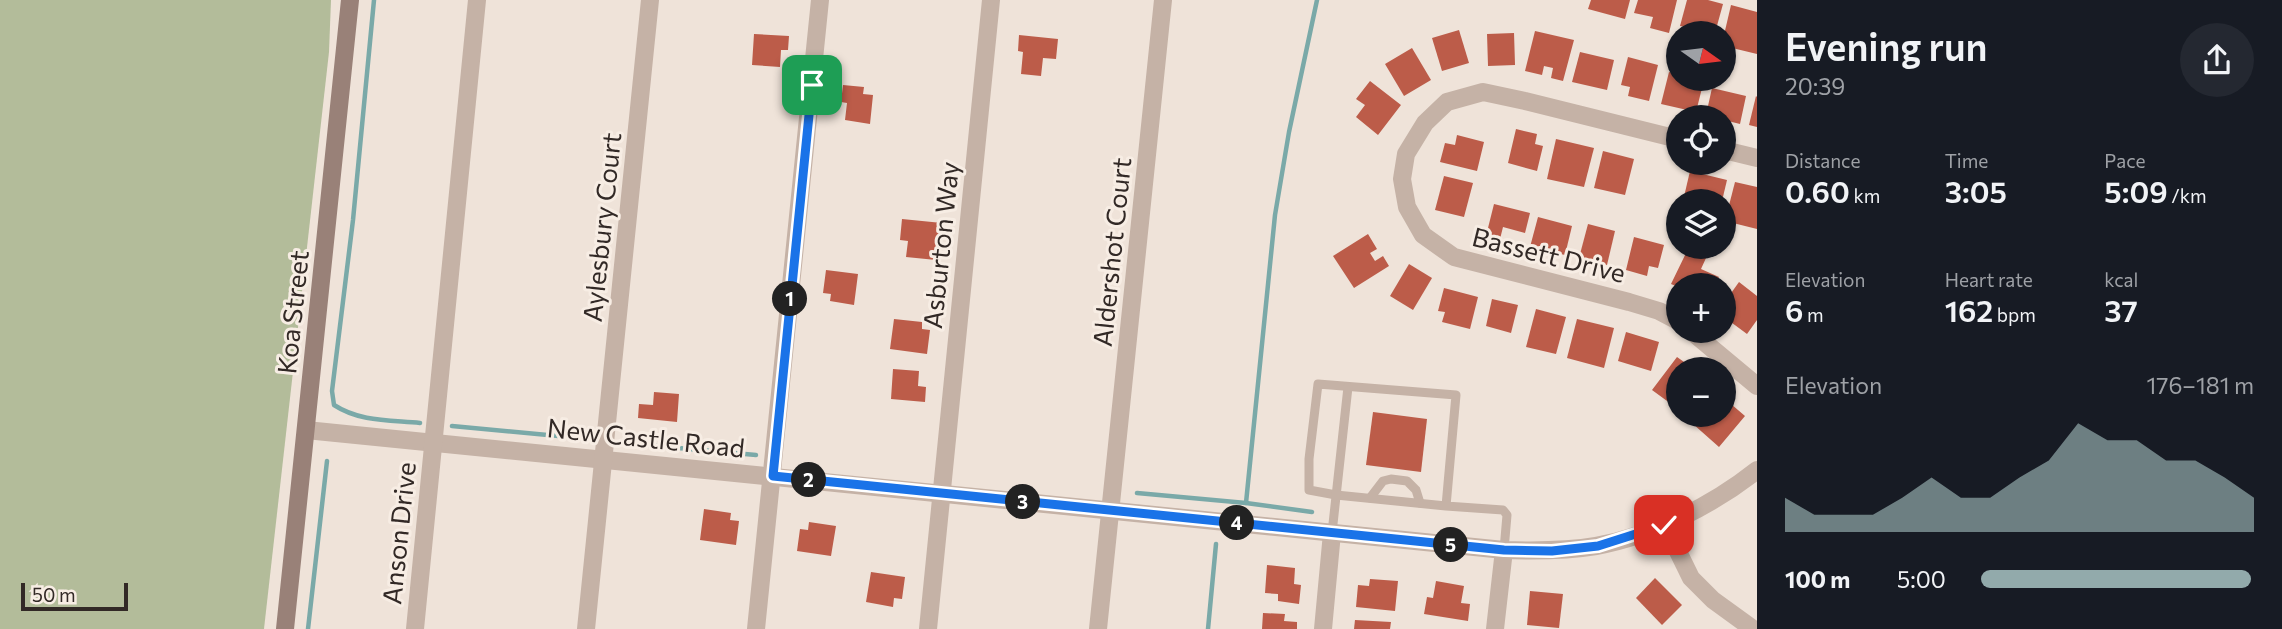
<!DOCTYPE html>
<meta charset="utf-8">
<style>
:root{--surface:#171b24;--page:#242831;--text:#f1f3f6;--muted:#9ea1a6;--accent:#92aaab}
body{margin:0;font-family:Commissioner,sans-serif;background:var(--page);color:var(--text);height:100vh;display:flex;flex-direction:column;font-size:26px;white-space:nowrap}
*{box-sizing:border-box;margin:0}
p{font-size:23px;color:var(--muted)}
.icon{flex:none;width:38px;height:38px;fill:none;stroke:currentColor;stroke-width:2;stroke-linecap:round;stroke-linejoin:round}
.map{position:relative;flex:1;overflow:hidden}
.panel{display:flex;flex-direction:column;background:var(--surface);width:525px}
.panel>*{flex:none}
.needle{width:46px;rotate:104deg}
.fabs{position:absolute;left:1666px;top:21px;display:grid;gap:14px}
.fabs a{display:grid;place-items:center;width:70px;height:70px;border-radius:50%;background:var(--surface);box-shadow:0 2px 5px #0004;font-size:35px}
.scale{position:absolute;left:21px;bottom:18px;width:107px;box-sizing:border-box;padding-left:7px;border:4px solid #322926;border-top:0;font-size:19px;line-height:24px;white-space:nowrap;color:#322926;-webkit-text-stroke:5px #f7ede4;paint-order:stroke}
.pin{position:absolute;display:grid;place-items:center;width:60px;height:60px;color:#fff;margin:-30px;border-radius:14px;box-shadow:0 4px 10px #0006}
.km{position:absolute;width:35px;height:35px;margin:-18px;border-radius:50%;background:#222;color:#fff;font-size:19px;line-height:35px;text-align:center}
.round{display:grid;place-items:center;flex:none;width:74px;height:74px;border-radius:37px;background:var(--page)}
.headline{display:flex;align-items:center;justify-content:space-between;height:119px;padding:0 28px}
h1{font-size:38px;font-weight:600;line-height:52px}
.metrics{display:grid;grid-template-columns:repeat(3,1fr);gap:10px;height:119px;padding:7px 28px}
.metrics div{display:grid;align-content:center}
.metrics b{font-size:30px;font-weight:600}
.metrics small{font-size:19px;font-weight:400}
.metrics p{font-size:19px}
.chart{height:196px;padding:14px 28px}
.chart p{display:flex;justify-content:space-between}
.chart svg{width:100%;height:126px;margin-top:7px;fill:var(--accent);opacity:.7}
ul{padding:0 28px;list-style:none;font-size:23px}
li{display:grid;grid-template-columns:112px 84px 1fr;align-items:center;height:52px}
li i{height:18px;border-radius:9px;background:var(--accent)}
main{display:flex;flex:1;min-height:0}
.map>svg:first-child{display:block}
.green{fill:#b3bc9a}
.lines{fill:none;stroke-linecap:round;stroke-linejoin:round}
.stream{stroke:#7aa9a8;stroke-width:4.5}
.building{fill:#bc5c49}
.service{stroke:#c5b2a6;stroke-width:9}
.minor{stroke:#c5b2a6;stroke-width:18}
.secondary{stroke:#998178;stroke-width:18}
.route-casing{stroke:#fff;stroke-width:14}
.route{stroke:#1a73e8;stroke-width:9}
.labels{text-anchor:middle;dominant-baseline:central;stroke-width:6;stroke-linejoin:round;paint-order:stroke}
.street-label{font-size:26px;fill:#322926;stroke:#f7ede4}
</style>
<main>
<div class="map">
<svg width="1757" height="629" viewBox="0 0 1757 629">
<rect width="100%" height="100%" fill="#efe3d9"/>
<!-- green -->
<polygon class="green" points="0,0 331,0 329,52 264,629 0,629"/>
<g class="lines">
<!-- stream -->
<g class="stream">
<path d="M374,0L353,220L332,391L334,405C360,422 390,420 420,423"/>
<polyline points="452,426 590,439"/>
<polyline points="623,443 756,455"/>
<polyline points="1137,493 1246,503 1312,512"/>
<polyline points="1246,503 1275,215 1289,132 1317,0"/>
<polyline points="308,629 327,461"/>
<polyline points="1208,629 1216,544"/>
</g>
</g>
<!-- building -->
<g class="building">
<polygon points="1591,0 1630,0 1625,19 1588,9"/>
<polygon points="1638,0 1677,0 1669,33 1650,28 1653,17 1634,13"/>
<polygon points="1687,0 1708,0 1723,4 1715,33 1680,26"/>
<polygon points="1731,5 1757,12 1757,54 1724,46 1724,35"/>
<polygon points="1459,30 1469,63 1442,71 1432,38"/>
<polygon points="1535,31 1574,40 1563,81 1551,78 1553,68 1544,66 1542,75 1525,71"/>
<polygon points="1514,33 1515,65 1488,66 1487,34"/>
<polygon points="754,34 789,36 788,50 781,50 780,67 752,65"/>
<polygon points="1019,35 1058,39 1056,59 1043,58 1041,76 1021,74 1023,52 1018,51"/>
<polygon points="1412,48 1431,80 1404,96 1385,64"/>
<polygon points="1580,52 1614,60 1607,90 1572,82"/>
<polygon points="1628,57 1658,65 1649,101 1628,96 1630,87 1621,85"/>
<polygon points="1669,72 1678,74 1678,79 1704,80 1696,112 1661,104"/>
<polygon points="1370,81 1401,105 1378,135 1356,117 1365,105 1356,99"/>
<polygon points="843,85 864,87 863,94 873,95 870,124 845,120 847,103 841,102"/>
<polygon points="1712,88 1746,96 1740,124 1724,120 1724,117 1706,115"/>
<polygon points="1756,96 1757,97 1757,127 1749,125"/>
<polygon points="1516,129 1537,134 1535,144 1543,146 1537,171 1508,163"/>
<polygon points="1457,135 1484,142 1477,171 1440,162 1445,143 1455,145"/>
<polygon points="1556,139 1594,148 1584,187 1547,179"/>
<polygon points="1603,151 1634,159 1625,195 1594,188"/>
<polygon points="1690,171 1727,180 1722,201 1683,201"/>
<polygon points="1444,176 1473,183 1464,217 1435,210"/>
<polygon points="1735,182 1757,187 1757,229 1725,221"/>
<polygon points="1494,204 1530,213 1525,233 1503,227 1500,239 1486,236"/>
<polygon points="1538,217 1572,226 1565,255 1530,247"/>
<polygon points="902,219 942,223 936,260 906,257 908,241 900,240"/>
<polygon points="1588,224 1615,231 1607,265 1579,258"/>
<polygon points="1368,234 1377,249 1370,253 1375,261 1383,256 1389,266 1354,288 1333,256"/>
<polygon points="1634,237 1664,245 1658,268 1649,266 1647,276 1626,270"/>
<polygon points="1688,249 1706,258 1701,269 1719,277 1715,285 1678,285 1678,287 1671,284"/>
<polygon points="1409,264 1432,278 1413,310 1390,296"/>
<polygon points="826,270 858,274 854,305 830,301 831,294 823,293"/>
<polygon points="1739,282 1757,296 1757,320 1747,334 1724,317 1724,303"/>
<polygon points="1444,288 1478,297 1470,329 1442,322 1445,312 1438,311"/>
<polygon points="1492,299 1518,305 1511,333 1486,326"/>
<polygon points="1536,309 1566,317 1556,354 1526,347"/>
<polygon points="894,319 922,322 922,329 930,330 927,354 890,349"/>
<polygon points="1577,319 1614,328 1604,368 1567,358"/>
<polygon points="1626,332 1659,342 1651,371 1618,361"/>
<polygon points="1677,357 1694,369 1678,369 1678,409 1652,390"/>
<polygon points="893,369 919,371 918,386 926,387 925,402 891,399"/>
<polygon points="654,392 679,394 677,422 638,418 639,404 653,405"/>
<polygon points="1724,398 1745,416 1719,447 1693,424 1701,415 1724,415"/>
<polygon points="1373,412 1427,419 1421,472 1366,465"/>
<polygon points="704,509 731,513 730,520 739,521 736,545 700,540"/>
<polygon points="809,522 836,526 831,556 797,551 800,529 808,530"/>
<polygon points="1267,565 1295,568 1294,584 1301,585 1299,604 1278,601 1278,594 1265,593"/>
<polygon points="871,572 905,577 902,599 894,598 893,607 866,602"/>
<polygon points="1655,578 1682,605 1662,625 1636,598"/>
<polygon points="1370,579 1398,581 1395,611 1356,607 1358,585 1369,586"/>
<polygon points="1436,581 1464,586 1461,603 1470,604 1468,621 1424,614 1427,597 1433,598"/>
<polygon points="1530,591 1563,594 1559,628 1527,625"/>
<polygon points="1263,613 1285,614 1284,621 1297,622 1297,629 1262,629"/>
<polygon points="1355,620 1391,622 1390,629 1354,629"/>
</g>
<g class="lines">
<!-- service -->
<g class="service">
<polyline points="1370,498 1383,481 1391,479 1407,481 1416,490 1420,503"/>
<polyline points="1446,506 1336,495 1309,490 1309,459 1318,384 1456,395 1446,506 1503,510 1507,515 1504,550"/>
<polyline points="1332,533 1348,387"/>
</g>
<!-- minor -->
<g class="minor">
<polyline points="1678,139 1525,101 1483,92 1447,102 1425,123 1406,154 1402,179 1407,207 1423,235 1454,257 1629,302 1659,311 1678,321"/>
<polyline points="1724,150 1757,158"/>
<polyline points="1691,331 1757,386"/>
<path d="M306,430L1504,550C1535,551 1566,551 1596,546C1652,536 1713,505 1757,470"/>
<polyline points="1665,525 1691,578 1713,600 1753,629"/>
<polyline points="415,629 477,0"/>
<polyline points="586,629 650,0"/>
<polyline points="756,629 820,0"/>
<polyline points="928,629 991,0"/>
<polyline points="1098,629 1163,0"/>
<polyline points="1323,629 1332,533"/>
<polyline points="1495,629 1504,550"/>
</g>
<!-- secondary -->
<polyline class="secondary" points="285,629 350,0"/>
</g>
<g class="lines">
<!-- route casing -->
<g class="route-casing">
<polyline id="route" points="812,85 773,476 1504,550 1552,551 1598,546 1664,525"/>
</g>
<!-- route -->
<use href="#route" class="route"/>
</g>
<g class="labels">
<!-- street labels -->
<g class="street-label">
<text transform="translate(601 227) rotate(-84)">Aylesbury Court</text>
<text transform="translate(940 245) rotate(-84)">Asburton Way</text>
<text transform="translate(1111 252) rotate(-84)">Aldershot Court</text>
<text transform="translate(1549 254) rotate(14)">Bassett Drive</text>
<text transform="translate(292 312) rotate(-84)">Koa Street</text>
<text transform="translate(646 437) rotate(6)">New Castle Road</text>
<text transform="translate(398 533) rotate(-84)">Anson Drive</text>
</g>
</g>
</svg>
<div class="fabs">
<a><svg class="needle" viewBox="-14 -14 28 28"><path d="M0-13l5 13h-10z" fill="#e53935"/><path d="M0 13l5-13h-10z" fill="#9ea1a6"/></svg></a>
<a><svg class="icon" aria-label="locate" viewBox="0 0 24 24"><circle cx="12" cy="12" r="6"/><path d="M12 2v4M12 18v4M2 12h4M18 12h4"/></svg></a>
<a><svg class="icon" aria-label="layers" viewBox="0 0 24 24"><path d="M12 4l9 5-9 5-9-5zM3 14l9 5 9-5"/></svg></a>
<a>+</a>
<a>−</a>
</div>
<div class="scale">50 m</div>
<div class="pin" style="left:812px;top:85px;background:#1e9e55"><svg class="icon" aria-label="arrive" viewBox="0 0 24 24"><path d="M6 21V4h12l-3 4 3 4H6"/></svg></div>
<div class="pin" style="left:1664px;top:525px;background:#d93025"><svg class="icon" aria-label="check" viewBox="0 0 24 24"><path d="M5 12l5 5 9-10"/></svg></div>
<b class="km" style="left:790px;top:299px">1</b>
<b class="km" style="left:809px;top:480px">2</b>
<b class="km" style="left:1023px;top:502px">3</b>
<b class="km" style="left:1237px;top:523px">4</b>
<b class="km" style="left:1451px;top:545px">5</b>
</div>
<section class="panel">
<div class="headline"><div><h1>Evening run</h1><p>20:39</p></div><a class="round"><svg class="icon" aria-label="share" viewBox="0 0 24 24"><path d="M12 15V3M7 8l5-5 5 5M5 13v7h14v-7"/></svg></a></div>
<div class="metrics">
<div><p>Distance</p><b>0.60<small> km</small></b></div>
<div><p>Time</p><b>3:05</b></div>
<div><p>Pace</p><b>5:09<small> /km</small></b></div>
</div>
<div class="metrics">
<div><p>Elevation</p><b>6<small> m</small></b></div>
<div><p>Heart rate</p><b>162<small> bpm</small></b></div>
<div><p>kcal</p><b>37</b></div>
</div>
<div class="chart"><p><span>Elevation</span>176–181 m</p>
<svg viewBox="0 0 160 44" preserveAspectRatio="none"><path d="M0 44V32L10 38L20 38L30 38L40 32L50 25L60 32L70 32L80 25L90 19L100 6L110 12L120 12L130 19L140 19L150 25L160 32V44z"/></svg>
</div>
<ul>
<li><b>100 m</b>5:00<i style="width:99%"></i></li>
</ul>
</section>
</main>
